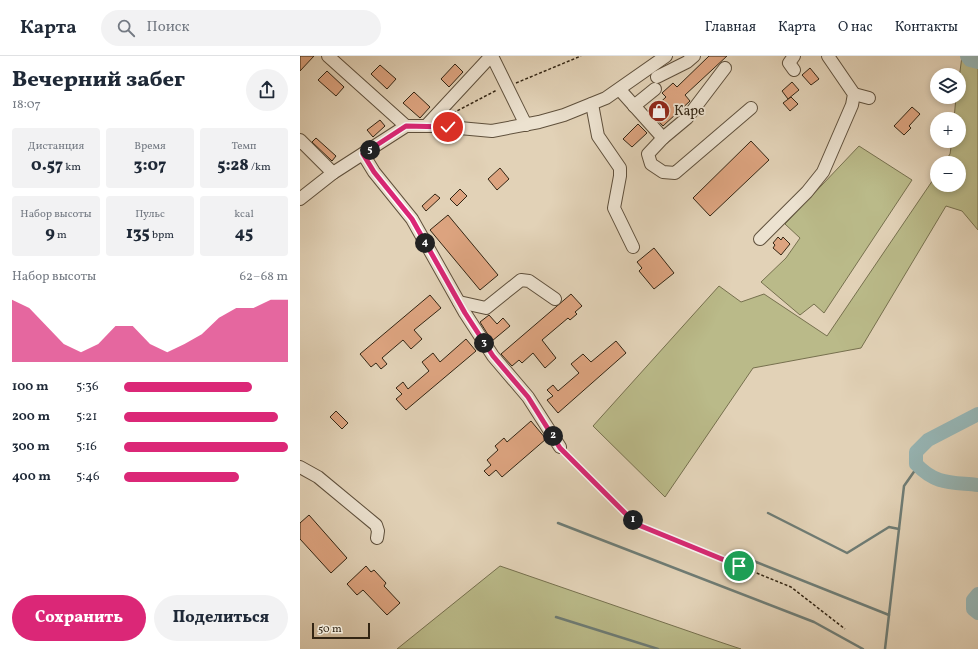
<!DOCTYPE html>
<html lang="ru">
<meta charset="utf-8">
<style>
:root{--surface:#fff;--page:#f2f2f3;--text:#1f2937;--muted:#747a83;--line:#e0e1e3;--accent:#db2777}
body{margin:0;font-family:Vollkorn,serif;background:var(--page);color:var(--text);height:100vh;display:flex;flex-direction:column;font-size:15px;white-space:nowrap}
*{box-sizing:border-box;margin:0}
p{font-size:13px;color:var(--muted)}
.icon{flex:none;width:22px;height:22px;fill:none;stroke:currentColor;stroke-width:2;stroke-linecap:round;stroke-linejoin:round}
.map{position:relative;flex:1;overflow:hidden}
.panel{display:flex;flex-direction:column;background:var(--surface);width:300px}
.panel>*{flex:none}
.controls{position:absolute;left:630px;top:12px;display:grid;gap:8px}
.controls a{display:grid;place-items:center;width:36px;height:36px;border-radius:50%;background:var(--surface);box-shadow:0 2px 6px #0003;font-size:20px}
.scale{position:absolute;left:12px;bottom:10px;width:58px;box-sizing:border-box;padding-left:4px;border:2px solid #332513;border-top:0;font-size:11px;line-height:14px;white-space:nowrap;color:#332513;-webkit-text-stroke:3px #ece2d0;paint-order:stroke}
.pin{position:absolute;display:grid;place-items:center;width:34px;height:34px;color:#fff;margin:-17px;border:2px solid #fff;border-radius:50%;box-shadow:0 1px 4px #0007}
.km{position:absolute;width:20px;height:20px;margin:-10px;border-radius:50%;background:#222;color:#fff;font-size:11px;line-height:20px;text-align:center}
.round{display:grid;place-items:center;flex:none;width:42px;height:42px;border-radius:21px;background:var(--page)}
.overview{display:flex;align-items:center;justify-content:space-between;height:68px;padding:0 12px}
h1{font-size:22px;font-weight:800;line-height:30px}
.figures{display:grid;grid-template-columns:repeat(3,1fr);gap:6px;height:68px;padding:4px 12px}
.figures div{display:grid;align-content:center;border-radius:4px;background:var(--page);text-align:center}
.figures b{font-size:17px;font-weight:800}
.figures small{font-size:11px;font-weight:400}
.figures p{font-size:11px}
.chart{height:112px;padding:8px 12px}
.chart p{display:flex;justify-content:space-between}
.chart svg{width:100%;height:72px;margin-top:4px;fill:var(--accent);opacity:.7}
.primary-button{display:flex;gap:8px;margin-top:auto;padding:8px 12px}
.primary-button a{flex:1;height:46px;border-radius:24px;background:var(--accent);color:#fff;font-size:16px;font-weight:800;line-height:46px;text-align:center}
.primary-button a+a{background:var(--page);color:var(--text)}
ul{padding:0 12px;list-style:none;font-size:13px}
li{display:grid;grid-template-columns:64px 48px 1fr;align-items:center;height:30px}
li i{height:10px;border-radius:5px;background:var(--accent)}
header{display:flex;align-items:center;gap:24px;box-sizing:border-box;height:56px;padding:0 20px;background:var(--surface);border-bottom:1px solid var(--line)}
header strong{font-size:19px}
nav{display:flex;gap:22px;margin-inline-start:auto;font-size:14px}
.search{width:280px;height:36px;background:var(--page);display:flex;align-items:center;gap:10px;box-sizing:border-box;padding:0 14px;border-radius:22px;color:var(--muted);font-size:15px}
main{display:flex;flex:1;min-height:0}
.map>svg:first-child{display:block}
.green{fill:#baba89;stroke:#76704e}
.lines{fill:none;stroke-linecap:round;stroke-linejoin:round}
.stream{stroke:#6e7c75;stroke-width:2.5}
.river{stroke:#96b6b6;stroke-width:14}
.building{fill:#dda480;stroke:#332513}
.minor-casing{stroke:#5f503c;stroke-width:14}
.path{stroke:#332513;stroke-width:1.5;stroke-dasharray:3 2;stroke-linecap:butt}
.minor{stroke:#ece2d0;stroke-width:12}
.route-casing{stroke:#fff;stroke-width:8}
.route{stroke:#db2777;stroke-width:5}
.labels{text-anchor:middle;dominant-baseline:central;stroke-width:3.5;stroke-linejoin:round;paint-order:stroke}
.poi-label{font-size:14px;fill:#332513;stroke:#ece2d0;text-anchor:start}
</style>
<header>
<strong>Карта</strong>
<div class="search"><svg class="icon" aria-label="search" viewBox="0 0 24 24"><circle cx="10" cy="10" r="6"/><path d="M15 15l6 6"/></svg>Поиск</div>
<nav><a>Главная</a><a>Карта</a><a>О нас</a><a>Контакты</a></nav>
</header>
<main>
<section class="panel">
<div class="overview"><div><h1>Вечерний забег</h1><p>18:07</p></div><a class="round"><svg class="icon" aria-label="share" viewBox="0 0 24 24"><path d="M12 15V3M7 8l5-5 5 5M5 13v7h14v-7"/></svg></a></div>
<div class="figures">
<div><p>Дистанция</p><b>0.57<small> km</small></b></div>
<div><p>Время</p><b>3:07</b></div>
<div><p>Темп</p><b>5:28<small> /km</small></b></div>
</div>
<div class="figures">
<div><p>Набор высоты</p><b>9<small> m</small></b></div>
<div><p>Пульс</p><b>135<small> bpm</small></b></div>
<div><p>kcal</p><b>45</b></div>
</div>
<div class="chart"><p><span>Набор высоты</span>62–68 m</p>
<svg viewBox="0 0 160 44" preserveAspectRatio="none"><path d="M0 44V6L10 11L20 22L30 33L40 38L50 33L60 22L70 22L80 33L90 38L100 33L110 27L120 17L130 11L140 11L150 6L160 6V44z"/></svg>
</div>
<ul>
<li><b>100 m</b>5:36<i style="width:78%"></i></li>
<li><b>200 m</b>5:21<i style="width:94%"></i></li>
<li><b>300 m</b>5:16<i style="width:100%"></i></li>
<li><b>400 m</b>5:46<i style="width:70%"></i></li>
</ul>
<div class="primary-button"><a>Сохранить</a><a>Поделиться</a></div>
</section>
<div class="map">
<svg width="678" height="593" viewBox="0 0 678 593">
<rect width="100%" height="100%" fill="#e2d2b7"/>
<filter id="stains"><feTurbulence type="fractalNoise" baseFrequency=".005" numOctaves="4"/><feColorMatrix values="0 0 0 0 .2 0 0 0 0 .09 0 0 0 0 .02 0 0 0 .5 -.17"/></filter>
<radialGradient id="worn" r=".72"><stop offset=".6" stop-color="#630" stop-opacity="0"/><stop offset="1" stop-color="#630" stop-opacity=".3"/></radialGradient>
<!-- green -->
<g class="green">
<polygon points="662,0 678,0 678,174 662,155 646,150 561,292 453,312 365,441 293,370 419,230 441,246 464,238 527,280 637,118 637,129 659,129 659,107 644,107 650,98 652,85 659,85 659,63 654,63 656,41 659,41 659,23"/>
<polygon points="559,90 612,124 524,257 514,248 500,259 461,226 486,202 500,182 485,168"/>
<polygon points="200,510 420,586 441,593 97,593"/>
</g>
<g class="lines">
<!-- stream -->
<g class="stream">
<polyline points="468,457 547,497 589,471 599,473"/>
<polyline points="258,467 514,566 563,593"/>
<polyline points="446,502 589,559"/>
<polyline points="256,561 358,593"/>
<polyline points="585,593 604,430 618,410"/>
</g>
<!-- river -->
<g class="river">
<polyline points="667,0 670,4 678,6"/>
<path d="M678,358L628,384L616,396V408C636,429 651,426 678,429"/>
<polyline points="678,538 673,544 673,553 678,557"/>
</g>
</g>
<!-- building -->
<g class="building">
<polygon points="0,0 14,0 0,15"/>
<polygon points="409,0 427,0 385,39 390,45 363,70 350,56 366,41 362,37 373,27 377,31"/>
<polygon points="155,8 163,16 149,31 141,23"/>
<polygon points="80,9 96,23 87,33 71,18"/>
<polygon points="510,12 519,23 511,29 502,19"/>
<polygon points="27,15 44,31 36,40 18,24"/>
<polygon points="492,26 499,34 488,43 482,35"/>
<polygon points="114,36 130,51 120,62 103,47"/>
<polygon points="491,41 498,48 490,55 483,47"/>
<polygon points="612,51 620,58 609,70 611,72 604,79 594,70"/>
<polygon points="80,64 85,70 73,81 67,74"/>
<polygon points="338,68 347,77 332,91 323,83"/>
<polygon points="16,82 36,100 32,105 12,86"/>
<polygon points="451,85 469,104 410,160 393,142"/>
<polygon points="200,112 209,123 197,134 188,123"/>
<polygon points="160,133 167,140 157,150 150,143"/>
<polygon points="135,138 140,142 126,155 122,150"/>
<polygon points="148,159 198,219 180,234 130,174"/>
<polygon points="478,181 481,184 483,181 490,188 481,199 473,192 475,189 473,187"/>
<polygon points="354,192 374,217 354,233 339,215 342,212 337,206"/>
<polygon points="271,238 282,250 275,256 277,258 270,264 268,262 242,284 256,302 245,312 233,297 222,307 219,304 212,310 201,298"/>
<polygon points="130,239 141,252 114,274 122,283 111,293 103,284 82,302 87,308 81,313 76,307 71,311 60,298"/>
<polygon points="189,259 197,268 203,262 210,270 192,285 180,266"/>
<polygon points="166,283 176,295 106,354 96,343 102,338 96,332 103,326 108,333 129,315 122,306 133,297 140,306"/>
<polygon points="316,285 326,297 258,357 247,344 253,340 247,334 253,329 258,335 279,317 271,308 283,298 291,306"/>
<polygon points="36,355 48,367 42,373 30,361"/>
<polygon points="231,365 246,383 202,421 196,414 189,420 184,415 191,409 187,404 198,394 195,390 204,382 207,386"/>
<polygon points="9,459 47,502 31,517 0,483 0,467"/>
<polygon points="66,510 71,516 74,514 86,527 84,530 100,547 87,559 63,534 57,539 47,528"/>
</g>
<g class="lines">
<!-- minor casing -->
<g class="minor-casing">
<g id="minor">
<polyline points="28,0 106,70"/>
<polyline points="192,0 226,69"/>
<polyline points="425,12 387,62 363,82 348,98 351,108 363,116 375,117 451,52"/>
<polyline points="494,14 489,7 494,0"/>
<polyline points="357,21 387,6 394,0"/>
<polyline points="320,34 363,82"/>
<polyline points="554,38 569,42"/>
<polyline points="292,48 298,80 320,112 320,120 314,152 333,191"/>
<polyline points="334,50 355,33"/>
<polyline points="126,70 191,0"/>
<polyline points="0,84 33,117"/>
<polyline points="63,98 74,116 112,163 165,257 193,300 228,341 260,391"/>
<polyline points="0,143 33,117 106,70 138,70 192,75 239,66 264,59 306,42 366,0"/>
<polyline points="460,183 507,136 523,116 552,49 554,38 528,0"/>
<polyline points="159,246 186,252 221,224 229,225 255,243"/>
<polyline points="0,411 18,421 76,469 78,475 77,482"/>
</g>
</g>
<!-- path -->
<g class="path">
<polyline points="216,27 281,0"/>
<polyline points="153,57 197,34"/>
<polyline points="266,397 336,468 491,531 545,573"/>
</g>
<!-- minor -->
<use href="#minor" class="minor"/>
</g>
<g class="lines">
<!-- route casing -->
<g class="route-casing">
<polyline id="route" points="148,71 106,70 63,98 74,116 112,163 165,257 193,300 228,341 260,392 336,468 439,510"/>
</g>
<!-- route -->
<use href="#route" class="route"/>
</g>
<!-- icons -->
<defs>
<g id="shop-disc" transform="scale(1.15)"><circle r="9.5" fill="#8f2418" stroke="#ece2d0"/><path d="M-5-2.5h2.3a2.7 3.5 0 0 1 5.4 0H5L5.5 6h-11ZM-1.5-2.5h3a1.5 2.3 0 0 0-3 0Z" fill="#fff"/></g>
</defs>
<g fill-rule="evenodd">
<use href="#shop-disc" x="359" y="55"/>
</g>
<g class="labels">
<!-- poi labels -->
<g class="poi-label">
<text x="374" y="55">Каре</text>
</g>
</g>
<rect width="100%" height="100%" filter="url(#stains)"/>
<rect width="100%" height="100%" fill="url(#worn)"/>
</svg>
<div class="controls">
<a><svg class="icon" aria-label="layers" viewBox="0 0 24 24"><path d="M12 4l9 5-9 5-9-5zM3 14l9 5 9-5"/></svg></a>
<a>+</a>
<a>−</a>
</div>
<div class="scale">50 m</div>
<div class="pin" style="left:439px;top:510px;background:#1e9e55"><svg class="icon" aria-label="arrive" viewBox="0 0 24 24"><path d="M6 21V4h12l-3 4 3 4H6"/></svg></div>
<div class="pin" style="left:148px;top:71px;background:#d93025"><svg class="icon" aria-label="check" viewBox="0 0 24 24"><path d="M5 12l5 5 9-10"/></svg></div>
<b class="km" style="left:333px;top:464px">1</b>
<b class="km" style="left:253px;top:380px">2</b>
<b class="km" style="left:184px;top:287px">3</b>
<b class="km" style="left:125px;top:187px">4</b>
<b class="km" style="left:70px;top:94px">5</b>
</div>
</main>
